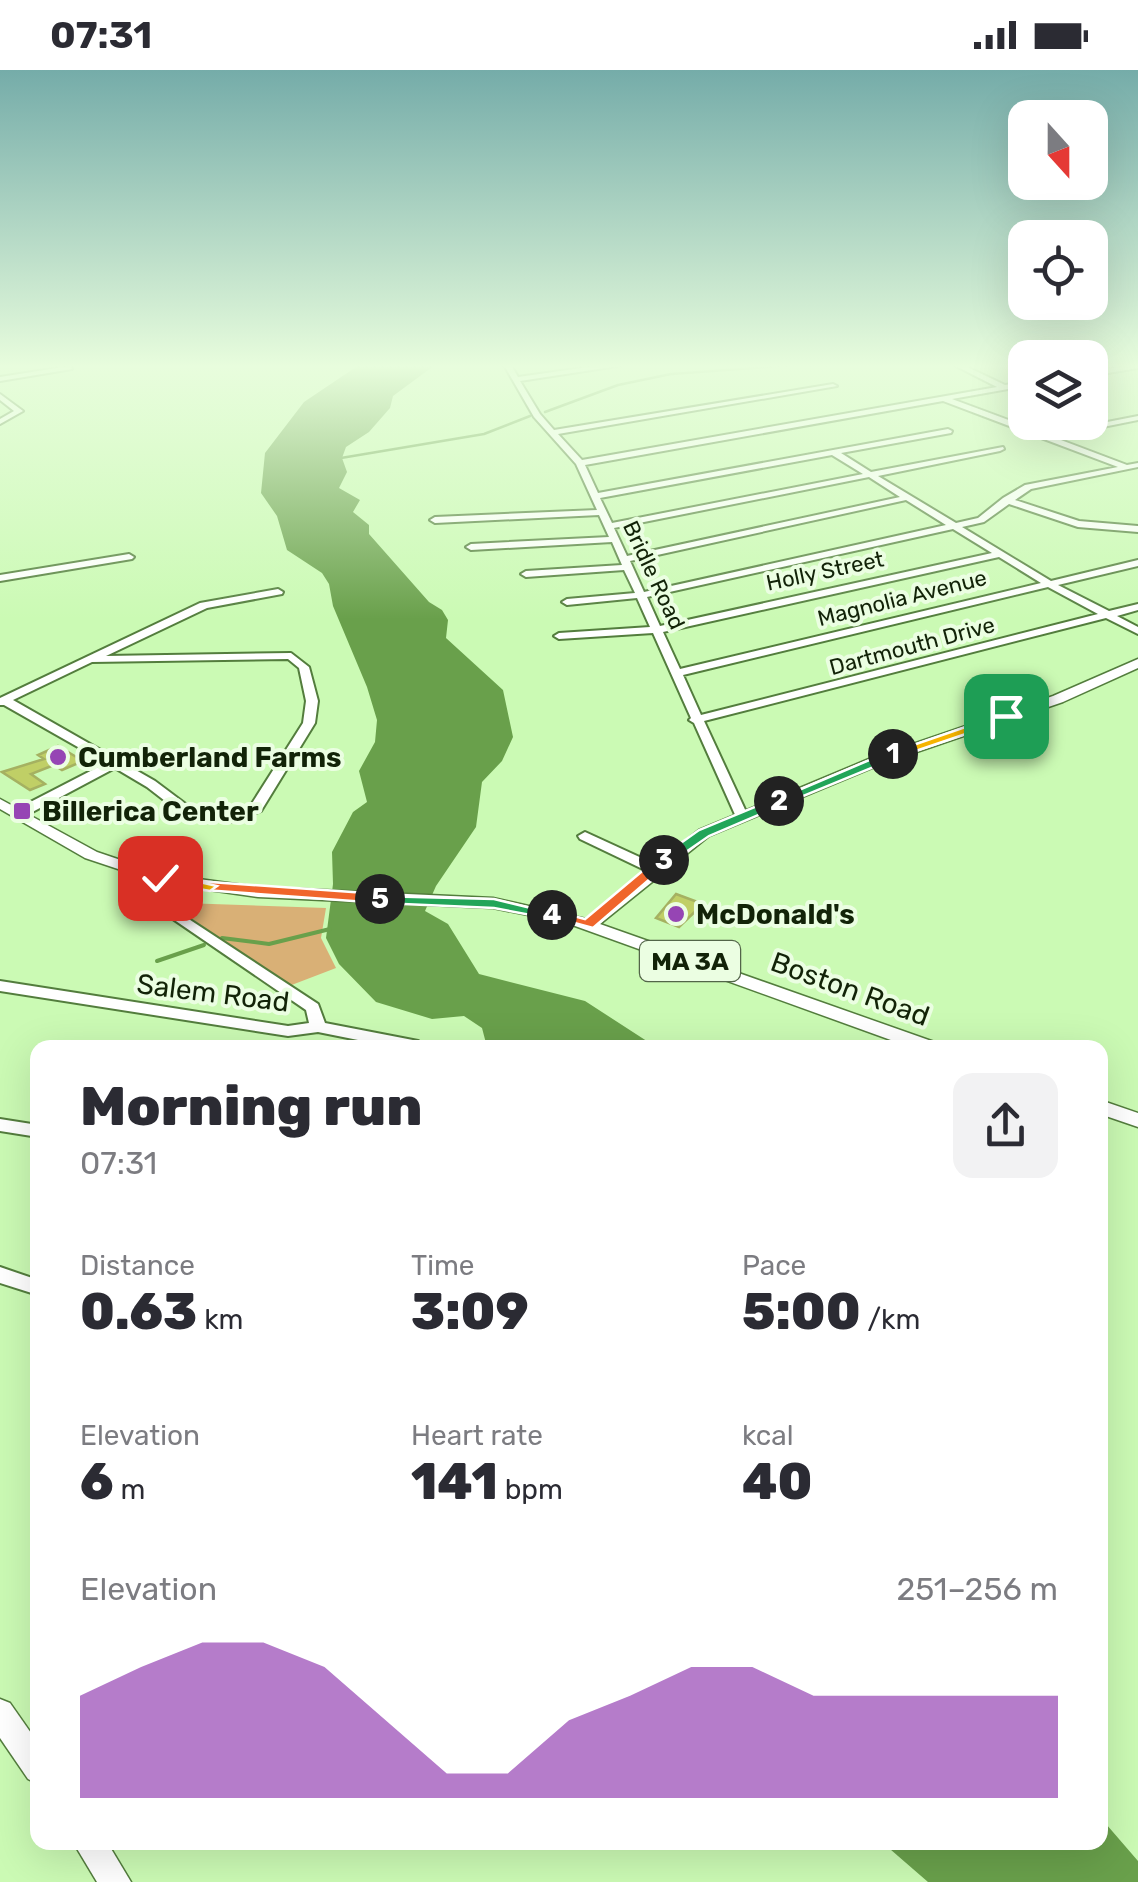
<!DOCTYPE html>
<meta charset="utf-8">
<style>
:root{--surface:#fff;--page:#f2f2f3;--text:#2b2b33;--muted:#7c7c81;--accent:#9645b4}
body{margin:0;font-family:Rubik,sans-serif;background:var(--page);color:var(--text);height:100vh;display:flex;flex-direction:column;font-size:38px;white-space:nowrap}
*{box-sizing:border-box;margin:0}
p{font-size:32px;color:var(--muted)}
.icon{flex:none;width:55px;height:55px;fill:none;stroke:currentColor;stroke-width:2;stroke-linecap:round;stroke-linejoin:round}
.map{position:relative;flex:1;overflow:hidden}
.side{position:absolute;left:30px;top:970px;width:1078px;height:810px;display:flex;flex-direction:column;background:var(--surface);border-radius:20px;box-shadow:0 10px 40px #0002}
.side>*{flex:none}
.needle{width:65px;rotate:159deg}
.buttons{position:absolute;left:1008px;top:30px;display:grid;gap:20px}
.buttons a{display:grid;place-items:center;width:100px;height:100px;border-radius:20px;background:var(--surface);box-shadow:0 10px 40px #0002;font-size:50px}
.pin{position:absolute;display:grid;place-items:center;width:85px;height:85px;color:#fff;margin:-42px;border-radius:20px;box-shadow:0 5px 15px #0006}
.km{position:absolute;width:50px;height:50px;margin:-25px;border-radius:50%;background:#222;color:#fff;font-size:28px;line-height:50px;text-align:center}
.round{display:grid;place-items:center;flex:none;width:105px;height:105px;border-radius:20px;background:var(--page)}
.summary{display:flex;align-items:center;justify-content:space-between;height:170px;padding:0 50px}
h1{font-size:55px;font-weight:800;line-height:75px}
.figures{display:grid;grid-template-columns:repeat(3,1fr);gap:15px;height:170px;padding:10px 50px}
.figures div{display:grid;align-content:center}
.figures b{font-size:50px;font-weight:800}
.figures small{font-size:28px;font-weight:400}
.figures p{font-size:28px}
.chart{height:280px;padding:20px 50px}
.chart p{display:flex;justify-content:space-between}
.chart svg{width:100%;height:180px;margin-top:10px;fill:var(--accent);opacity:.7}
.status{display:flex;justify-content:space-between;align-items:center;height:70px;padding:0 50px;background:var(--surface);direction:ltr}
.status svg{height:28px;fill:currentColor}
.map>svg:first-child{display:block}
.green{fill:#d9b076}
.water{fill:#69a04b}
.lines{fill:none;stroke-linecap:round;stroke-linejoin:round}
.stream-far1{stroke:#69a04b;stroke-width:2.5}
.stream{stroke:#69a04b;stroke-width:4}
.building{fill:#c0cf66;stroke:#a5b161;stroke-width:2.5}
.minor-casing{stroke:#537d3d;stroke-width:4}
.major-casing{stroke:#537d3d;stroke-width:3}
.minor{fill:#fff;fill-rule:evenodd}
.major{fill:#fff;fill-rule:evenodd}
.split-1{fill:#f5b400;stroke:#fff;stroke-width:2.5}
.split-2{fill:#22a559;stroke:#fff;stroke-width:2.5}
.split-3{fill:#22a559;stroke:#fff;stroke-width:2.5}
.split-4{fill:#f0652b;stroke:#fff;stroke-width:2.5}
.split-5{fill:#22a559;stroke:#fff;stroke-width:2.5}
.split-6{fill:#f0652b;stroke:#fff;stroke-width:2.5}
.split-7{fill:#f5b400;stroke:#fff;stroke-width:2.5}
.poi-dot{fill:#9645b4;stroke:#ebfee2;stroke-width:4}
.labels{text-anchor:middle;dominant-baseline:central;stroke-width:8;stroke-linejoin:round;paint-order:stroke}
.far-street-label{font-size:22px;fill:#122308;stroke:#ebfee2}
.shield{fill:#ebfee2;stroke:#536549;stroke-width:2.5}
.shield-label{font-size:25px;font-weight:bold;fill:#122308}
.poi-label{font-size:28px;font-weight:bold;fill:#122308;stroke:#ebfee2;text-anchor:start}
.street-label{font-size:28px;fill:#122308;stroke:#ebfee2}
</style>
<div class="status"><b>07:31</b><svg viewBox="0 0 49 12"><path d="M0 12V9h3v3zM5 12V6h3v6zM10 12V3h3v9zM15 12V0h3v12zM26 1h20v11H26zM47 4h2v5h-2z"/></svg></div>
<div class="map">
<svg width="1138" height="1812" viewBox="0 0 1138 1812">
<rect width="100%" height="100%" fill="#cbfab4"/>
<!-- green -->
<polygon class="green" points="183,833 326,838 321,868 336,898 289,916 179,840"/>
<!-- water -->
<g class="water">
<polygon points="359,295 435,295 393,326 390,338 369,362 346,377 342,388 347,402 339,418 360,430 353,442 369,455 369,464 429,532 442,540 448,550 446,568 503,620 513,667 502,691 482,712 476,757 436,816 425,841 448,854 479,904 585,931 656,977 487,977 482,958 464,946 432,949 376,932 339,894 326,868 333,814 332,782 353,742 367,732 359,701 375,672 377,650 367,617 333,536 329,514 322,503 287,480 277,446 261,423 265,383 304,332"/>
<polygon points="1100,1747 1138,1791 1138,1812 928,1812 883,1773 1100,1772"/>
</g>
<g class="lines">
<!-- stream-far1 -->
<g class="stream-far1">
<polyline points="804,295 813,295"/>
<polyline points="819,295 832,295"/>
<polyline points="545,342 618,315 671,304 794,295"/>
<polyline points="341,388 484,364 530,346"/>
</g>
<!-- stream -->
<g class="stream">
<polyline points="222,868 269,874 330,859"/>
<polyline points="157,891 204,875"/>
</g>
</g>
<!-- building -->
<g class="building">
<polygon points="58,676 83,691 62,700 54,695 31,704 45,714 30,720 2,702 44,689 38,685"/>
<polygon points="676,824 703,834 679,857 656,848"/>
</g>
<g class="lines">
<!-- minor casing -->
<g class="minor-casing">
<g id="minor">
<path d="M504,295H511L518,307L603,295H624L520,311L540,344L554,360L833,314L837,316L558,364L582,390L997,317L954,295H963L1005,315L1025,312V316L952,329L1046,364L1138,346V350L1053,367L1127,395L1138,393V397L1031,419L1015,430L1079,451L1138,456V462L1078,457L1009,434L984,452L962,457L1051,511L1138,490V496L1058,515L1109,541L1138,534V540L1117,546L1138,557V564L1106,548L704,651L748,746L747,749H737L694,653L689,650L691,648L653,563L559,569L554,566L559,563L650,557L637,528L567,535L562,532L567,529L635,523L624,500L526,507L521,504L526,501L622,495L612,472L471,480L466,477L471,474L609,467L599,445L435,453L430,450L435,447L597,440L576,394L534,347ZM943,331L1118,397L1025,415L1003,428L978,448L956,453L878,406L1000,381L1004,379L1003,377L871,402L841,383L951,363L952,361L948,359L598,423L585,395ZM832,385L863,404L612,453L600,428ZM869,407L900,427L627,486L614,458ZM906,430L946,455L644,522L630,491ZM953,459L992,483L660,556L647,527ZM999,487L1041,513L680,599L663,562ZM1048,517L1098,544L701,645L683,605Z"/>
<polygon points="1129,295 1138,295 1138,298 1090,306 1090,302"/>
<polygon points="70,296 72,299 0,311 0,307"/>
<polygon points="0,324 23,341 0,354 0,349 14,341 0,330"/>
<polygon points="129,484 134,487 132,489 0,511 0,505"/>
<path d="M278,519L283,522L282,524L207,538L106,586L291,583L309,597L318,631L315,653L261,741L233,752L178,741L147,717L115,698L23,747H13L12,744L13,741L106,693L4,635H0V628L200,533ZM288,589L299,598L306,631L303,653L251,735L232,744L187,735L155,711L13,630L92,592Z"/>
<polygon points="585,762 659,796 661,799 654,803 649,802 580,769 578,766"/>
<polygon points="175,840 318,934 325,953 418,971 426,976 398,978 318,962 288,966 0,921 0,911 288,956 309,953 306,940 170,847 168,844"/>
<polygon points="0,1049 38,1055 38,1067 0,1061"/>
<polygon points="0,1197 38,1210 38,1225 0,1213"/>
</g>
</g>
<!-- major casing -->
<g class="major-casing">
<g id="major">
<polygon points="1138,589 1138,598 1063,632 879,695 709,766 600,854 940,974 942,978 913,978 564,852 493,838 258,827 160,813 85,788 0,739 0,729 97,782 162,804 258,817 493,828 586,849 699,760 869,689 1053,626"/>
<polygon points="1100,1030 1138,1043 1138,1057 1100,1044"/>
<polygon points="0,1629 10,1633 38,1673 38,1714 28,1709 0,1668"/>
<polygon points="73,1772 107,1772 131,1812 97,1812"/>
</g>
</g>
<!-- minor -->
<use href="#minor" class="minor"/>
<!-- major -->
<use href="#major" class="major"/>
</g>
<!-- sky -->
<linearGradient id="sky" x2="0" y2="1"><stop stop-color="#75aca9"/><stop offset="0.54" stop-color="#e8fddd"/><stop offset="1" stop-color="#e8fddd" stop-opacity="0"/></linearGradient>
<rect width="1138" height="549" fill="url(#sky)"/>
<!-- split-1 -->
<polygon class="split-1" points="1006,643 1010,649 898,687 887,684"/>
<!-- split-2 -->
<polygon class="split-2" points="893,680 898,687 784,734 773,731"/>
<!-- split-3 -->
<polygon class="split-3" points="779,727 784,734 709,766 670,793 657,790 699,760"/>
<!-- split-4 -->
<polygon class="split-4" points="659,787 672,790 593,858 545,845 552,840 585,849"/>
<!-- split-5 -->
<polygon class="split-5" points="375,826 494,829 560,845 552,849 494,838 380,833 372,829"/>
<!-- split-6 -->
<polygon class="split-6" points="210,812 380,824 387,829 380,833 204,820 204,813"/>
<!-- split-7 -->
<polygon class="split-7" points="160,803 217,816 210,821 155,811 153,808"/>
<!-- markers -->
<g class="poi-dot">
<circle cx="58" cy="687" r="10"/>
<rect x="12" y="731" width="20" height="20" rx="5"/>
<circle cx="676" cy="844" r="10"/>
</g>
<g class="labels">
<!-- far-street labels -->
<g class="far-street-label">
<text transform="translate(825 501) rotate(-12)">Holly Street</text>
<text transform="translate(654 505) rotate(65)">Bridle Road</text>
<text transform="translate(902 528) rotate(-14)">Magnolia Avenue</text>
<text transform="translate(912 576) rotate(-15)">Dartmouth Drive</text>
</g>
<!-- shield labels -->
<rect class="shield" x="640" y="871" width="100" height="40" rx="8"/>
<g class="shield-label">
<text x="690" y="891">MA 3A</text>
</g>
<!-- poi labels -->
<g class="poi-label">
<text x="78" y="687">Cumberland Farms</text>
<text x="42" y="741">Billerica Center</text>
<text x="696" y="844">McDonald's</text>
</g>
<!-- street labels -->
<g class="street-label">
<text transform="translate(850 919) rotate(20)">Boston Road</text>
<text transform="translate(213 923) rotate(7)">Salem Road</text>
</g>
</g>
</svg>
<div class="buttons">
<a><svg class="needle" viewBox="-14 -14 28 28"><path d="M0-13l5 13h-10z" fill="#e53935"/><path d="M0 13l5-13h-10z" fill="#7c7c81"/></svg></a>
<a><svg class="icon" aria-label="locate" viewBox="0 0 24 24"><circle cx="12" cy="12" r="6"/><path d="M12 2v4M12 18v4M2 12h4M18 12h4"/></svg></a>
<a><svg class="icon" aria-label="layers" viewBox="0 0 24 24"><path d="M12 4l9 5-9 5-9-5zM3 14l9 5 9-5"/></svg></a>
</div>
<div class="pin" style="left:1006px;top:646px;background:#1e9e55"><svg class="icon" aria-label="arrive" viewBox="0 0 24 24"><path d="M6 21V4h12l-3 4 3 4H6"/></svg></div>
<div class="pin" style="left:160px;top:808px;background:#d93025"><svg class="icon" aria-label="check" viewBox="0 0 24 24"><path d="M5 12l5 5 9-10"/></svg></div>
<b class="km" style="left:893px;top:684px">1</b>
<b class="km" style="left:779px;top:731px">2</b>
<b class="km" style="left:664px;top:790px">3</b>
<b class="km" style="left:552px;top:845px">4</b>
<b class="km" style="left:380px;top:829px">5</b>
<section class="side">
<div class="summary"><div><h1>Morning run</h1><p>07:31</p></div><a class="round"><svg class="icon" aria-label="share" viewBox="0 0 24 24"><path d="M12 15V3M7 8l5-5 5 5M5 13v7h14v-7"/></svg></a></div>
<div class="figures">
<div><p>Distance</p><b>0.63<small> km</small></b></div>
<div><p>Time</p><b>3:09</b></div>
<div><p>Pace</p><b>5:00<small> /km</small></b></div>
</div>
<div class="figures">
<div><p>Elevation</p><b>6<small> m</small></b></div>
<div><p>Heart rate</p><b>141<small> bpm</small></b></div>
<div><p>kcal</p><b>40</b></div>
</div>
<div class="chart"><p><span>Elevation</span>251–256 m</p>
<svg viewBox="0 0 160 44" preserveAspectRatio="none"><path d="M0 44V19L10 12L20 6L30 6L40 12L50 25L60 38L70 38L80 25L90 19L100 12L110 12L120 19L130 19L140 19L150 19L160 19V44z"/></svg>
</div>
</section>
</div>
